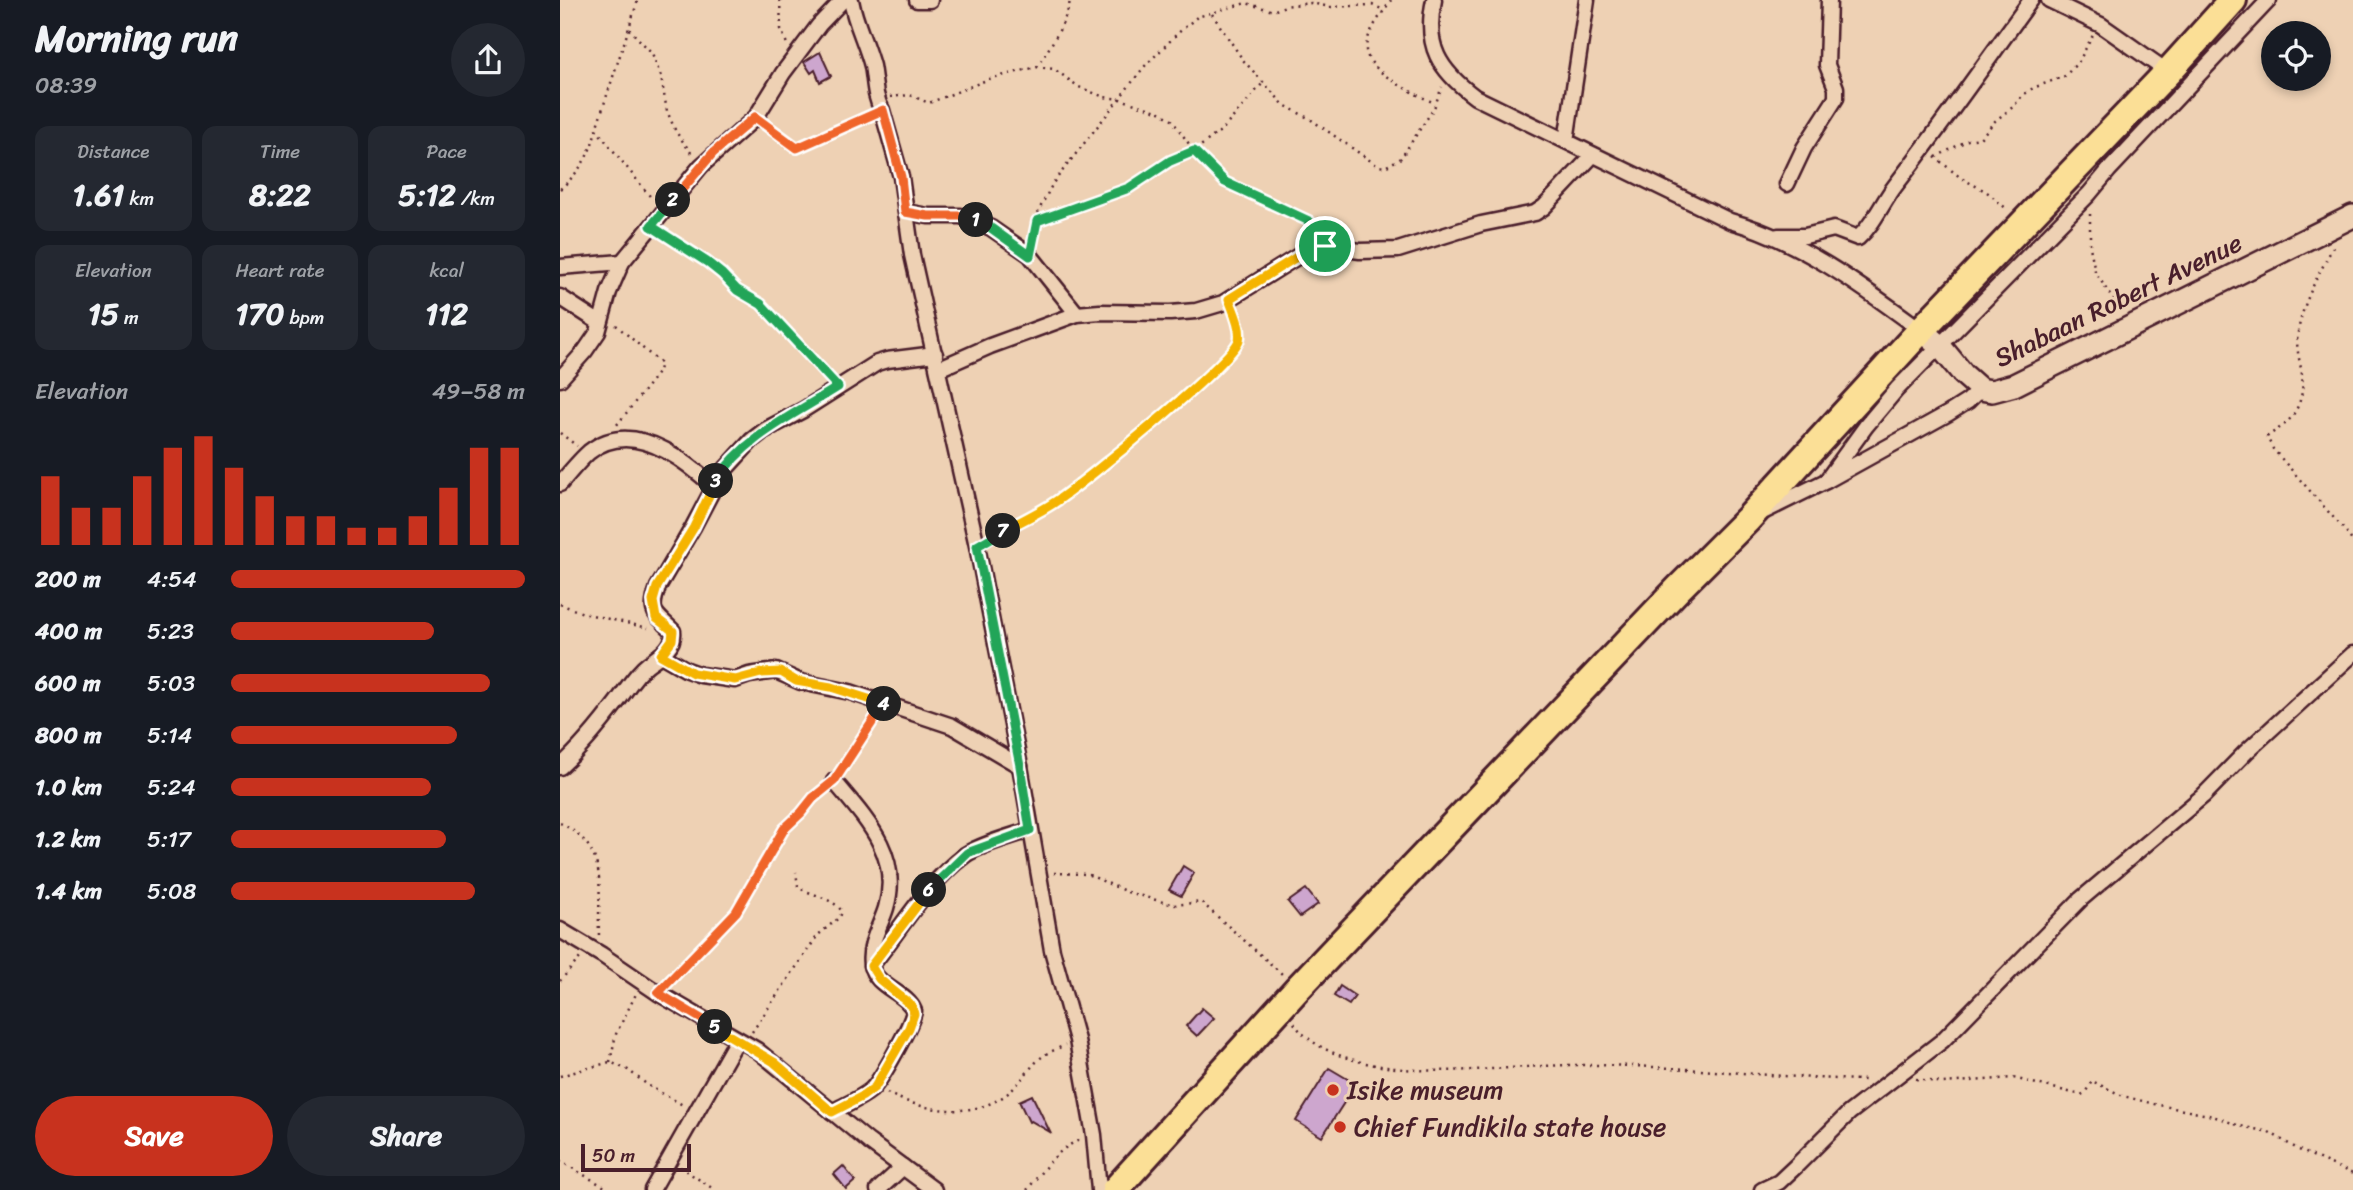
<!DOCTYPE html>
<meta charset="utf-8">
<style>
:root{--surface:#171b24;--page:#242831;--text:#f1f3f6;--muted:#9ea1a6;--accent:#c8321e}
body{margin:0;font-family:Sriracha,sans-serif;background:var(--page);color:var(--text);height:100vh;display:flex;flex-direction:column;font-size:26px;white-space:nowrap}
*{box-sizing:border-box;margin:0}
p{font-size:23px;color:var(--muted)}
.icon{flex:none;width:38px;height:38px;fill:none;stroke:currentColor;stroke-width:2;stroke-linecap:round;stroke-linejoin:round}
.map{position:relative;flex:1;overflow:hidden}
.details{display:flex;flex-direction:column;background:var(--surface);width:560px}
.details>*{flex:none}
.tools{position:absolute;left:1701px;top:21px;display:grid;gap:14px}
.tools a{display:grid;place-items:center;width:70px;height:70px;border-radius:50%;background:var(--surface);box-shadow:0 4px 10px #0003;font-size:35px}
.scale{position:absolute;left:21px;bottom:18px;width:110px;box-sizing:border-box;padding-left:7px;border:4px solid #4a1f2b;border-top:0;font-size:19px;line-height:24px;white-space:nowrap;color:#4a1f2b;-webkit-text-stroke:5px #eed1b4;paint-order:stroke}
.pin{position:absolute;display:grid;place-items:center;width:60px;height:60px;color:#fff;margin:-30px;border:4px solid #fff;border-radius:50%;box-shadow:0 2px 7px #0007}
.km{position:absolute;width:35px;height:35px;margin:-18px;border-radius:50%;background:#222;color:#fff;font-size:19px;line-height:35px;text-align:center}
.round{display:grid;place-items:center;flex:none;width:74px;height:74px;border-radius:37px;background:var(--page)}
.headline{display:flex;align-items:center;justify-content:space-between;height:119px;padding:0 35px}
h1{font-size:38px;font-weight:800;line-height:52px}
.stats{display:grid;grid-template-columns:repeat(3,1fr);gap:10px;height:119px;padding:7px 35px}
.stats div{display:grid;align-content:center;border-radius:14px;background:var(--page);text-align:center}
.stats b{font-size:30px;font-weight:800}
.stats small{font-size:19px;font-weight:400}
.stats p{font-size:19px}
.chart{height:196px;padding:14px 35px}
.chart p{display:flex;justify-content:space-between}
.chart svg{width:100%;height:126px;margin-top:7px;stroke:var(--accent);stroke-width:6}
.action{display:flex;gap:14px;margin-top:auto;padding:14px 35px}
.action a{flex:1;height:80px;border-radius:42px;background:var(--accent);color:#fff;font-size:28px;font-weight:800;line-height:80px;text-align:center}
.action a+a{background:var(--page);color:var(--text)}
ul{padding:0 35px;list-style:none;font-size:23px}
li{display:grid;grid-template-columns:112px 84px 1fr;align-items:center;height:52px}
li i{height:18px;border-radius:9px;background:var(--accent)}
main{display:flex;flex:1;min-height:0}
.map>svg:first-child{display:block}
.building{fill:#cda6ce;stroke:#4a1f2b;stroke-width:2}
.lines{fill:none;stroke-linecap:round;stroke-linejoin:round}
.street-casing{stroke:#4a1f2b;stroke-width:19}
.secondary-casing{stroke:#4a1f2b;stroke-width:26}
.highway-casing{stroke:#4a1f2b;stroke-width:32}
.path{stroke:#4a1f2b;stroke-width:2.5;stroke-dasharray:2 5;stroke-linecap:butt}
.street{stroke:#eed1b4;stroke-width:14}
.secondary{stroke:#eed1b4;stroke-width:21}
.highway{stroke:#fbdf96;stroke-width:26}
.split-1-casing{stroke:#fff;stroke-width:14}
.split-2-casing{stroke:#fff;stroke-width:14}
.split-3-casing{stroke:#fff;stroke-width:14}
.split-4-casing{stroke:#fff;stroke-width:14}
.split-5-casing{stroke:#fff;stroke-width:14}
.split-6-casing{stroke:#fff;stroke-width:14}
.split-7-casing{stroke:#fff;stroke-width:14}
.split-8-casing{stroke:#fff;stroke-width:14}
.split-1{stroke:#22a559;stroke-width:9}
.split-2{stroke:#f0652b;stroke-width:9}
.split-3{stroke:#22a559;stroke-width:9}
.split-4{stroke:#f5b400;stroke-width:9}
.split-5{stroke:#f0652b;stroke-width:9}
.split-6{stroke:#f5b400;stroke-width:9}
.split-7{stroke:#22a559;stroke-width:9}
.split-8{stroke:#f5b400;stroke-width:9}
.poi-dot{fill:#c8321e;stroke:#eed1b4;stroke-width:2.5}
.labels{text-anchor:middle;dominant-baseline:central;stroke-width:6;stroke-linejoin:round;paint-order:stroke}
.street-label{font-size:26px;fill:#4a1f2b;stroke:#eed1b4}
.poi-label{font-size:26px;fill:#4a1f2b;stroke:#eed1b4;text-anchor:start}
</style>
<main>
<section class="details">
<div class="headline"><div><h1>Morning run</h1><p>08:39</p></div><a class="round"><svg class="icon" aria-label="share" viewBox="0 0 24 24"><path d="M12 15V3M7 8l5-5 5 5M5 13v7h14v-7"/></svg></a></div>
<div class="stats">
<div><p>Distance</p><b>1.61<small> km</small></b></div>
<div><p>Time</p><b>8:22</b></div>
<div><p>Pace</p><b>5:12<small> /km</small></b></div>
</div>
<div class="stats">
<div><p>Elevation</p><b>15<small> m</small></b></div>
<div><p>Heart rate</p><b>170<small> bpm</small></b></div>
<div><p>kcal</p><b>112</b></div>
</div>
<div class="chart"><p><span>Elevation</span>49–58 m</p>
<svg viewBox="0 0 160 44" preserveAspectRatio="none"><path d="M5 44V20M15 44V31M25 44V31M35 44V20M45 44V10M55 44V6M65 44V17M75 44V27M85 44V34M95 44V34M105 44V38M115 44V38M125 44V34M135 44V24M145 44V10M155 44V10"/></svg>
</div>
<ul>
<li><b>200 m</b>4:54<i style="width:100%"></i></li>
<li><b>400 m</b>5:23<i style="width:69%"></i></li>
<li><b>600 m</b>5:03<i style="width:88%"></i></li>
<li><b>800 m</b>5:14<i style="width:77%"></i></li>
<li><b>1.0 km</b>5:24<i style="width:68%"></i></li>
<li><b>1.2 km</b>5:17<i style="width:73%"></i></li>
<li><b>1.4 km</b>5:08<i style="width:83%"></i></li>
</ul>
<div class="action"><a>Save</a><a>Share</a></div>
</section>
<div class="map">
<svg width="1793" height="1190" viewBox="0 0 1793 1190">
<rect width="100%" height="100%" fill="#eed1b4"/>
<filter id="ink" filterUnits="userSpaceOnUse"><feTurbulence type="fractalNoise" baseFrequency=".0143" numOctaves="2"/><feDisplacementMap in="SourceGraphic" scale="14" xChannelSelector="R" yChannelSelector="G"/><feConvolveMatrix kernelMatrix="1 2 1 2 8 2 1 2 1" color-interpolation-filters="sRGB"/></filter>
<g filter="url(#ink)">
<!-- building -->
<g class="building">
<polygon points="260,52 271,76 260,82 255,70 251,73 244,62"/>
<polygon points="623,866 634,873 621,896 609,890"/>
<polygon points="746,889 758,904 740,917 728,902"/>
<polygon points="780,986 795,996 789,1005 774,996"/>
<polygon points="642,1008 654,1018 637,1036 626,1026"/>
<polygon points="769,1068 796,1084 762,1137 736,1121"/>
<polygon points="472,1095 490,1132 471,1121 469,1122 459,1101"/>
<polygon points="283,1166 295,1181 286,1189 274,1174"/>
</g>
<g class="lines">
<!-- street casing -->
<g class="street-casing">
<g id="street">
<path d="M291,0C295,23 306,43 312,66C315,82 314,96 322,110L341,177L352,255L417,546L460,766L492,950L517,1040L534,1135L539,1190"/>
<polyline points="357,0 370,0"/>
<path d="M874,0C864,46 879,70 915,97L1170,221C1240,240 1304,288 1361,330"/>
<polyline points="1489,0 1541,25 1608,72"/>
<polyline points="1006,141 1027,0"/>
<polyline points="1227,184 1244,148 1276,98 1276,88 1267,65 1269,0"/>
<polyline points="346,212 368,216 401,216 431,228 470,255 517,314"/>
<path d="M1218,236H1245L1274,229L1298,238C1314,224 1322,203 1335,186C1382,125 1426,62 1471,0"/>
<polyline points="0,267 62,262"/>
<polyline points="0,297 40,323"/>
<polyline points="378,369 430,346 517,314 540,312 610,313 636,311 663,303 748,250 765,246 800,251 838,250 921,224 975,213 984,207 1033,155"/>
<polyline points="0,379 25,351 38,332 49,292 62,262 141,166 196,117 223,73 259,25 283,0"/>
<polyline points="1266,481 1306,426 1337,389 1529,194 1549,170 1709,0"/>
<path d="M0,484C9,473 19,461 29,452C71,418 122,457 153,486"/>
<polyline points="1205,511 1266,481 1389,413 1408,401 1420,389"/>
<polyline points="101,655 127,670 141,675 175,680 189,675 216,671 241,682 290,692 392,726 460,766"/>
<path d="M0,767C22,747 39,726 57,702C67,689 75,674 88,664C99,656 115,647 113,631C96,613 88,615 98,587L133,527L161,474L192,440L205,430L243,410L317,363L327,360L375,354"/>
<polyline points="0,930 42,955 98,993 197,1050 309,1142 374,1190"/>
<path d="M311,966C341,929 367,883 405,855C419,845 452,836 470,830"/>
<path d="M272,1112C285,1105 300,1099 311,1090C321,1081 352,1024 354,1011C346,991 315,988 311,964C308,945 321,925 326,908C342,855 305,818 274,781"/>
<polyline points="92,1190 177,1040"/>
<polyline points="318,1190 343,1167"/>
<polyline points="1202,1190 1219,1182 1236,1166 1289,1113 1382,1041 1521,899 1643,796 1686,752 1793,654"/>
</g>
</g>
<!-- secondary casing -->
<g class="secondary-casing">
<polyline id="secondary" points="1361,330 1380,346 1403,374 1420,389 1432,391 1454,385 1793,216"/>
</g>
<!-- highway casing -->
<g class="highway-casing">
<polyline id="highway" points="555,1190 738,988 1118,589 1188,519 1361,330 1608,72 1673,0"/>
</g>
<!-- path -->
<g class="path">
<polyline points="220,0 221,29 227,44"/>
<path d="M831,0C823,13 807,31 806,48C804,70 858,96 875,103"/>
<polyline points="652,14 683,60 724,105 750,119 818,166 825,167 841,158 874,108 882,87"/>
<polyline points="69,29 92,53 101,77 107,111 116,132 132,154"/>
<path d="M477,67C488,50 508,20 510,0"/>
<polyline points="330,97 350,95 369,103 429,79 477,67 494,69 519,87 544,97 560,99 600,112 612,120 634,151 665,182 749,221 759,234"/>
<polyline points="208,126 237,148 310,116"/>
<polyline points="36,129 93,200"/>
<polyline points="1375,157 1401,178 1427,192 1448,210"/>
<polyline points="1376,157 1408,140 1420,138 1435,121 1454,106 1462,96 1473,88 1505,76 1519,61 1533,35"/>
<path d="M0,189C19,173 31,154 36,129L78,0"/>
<polyline points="1530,214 1530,247 1535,271 1556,305 1562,310"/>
<polyline points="477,221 569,188 610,161 634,151 663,129 702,84"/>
<polyline points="102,233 147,262 162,274 177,290 207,310 268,376"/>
<polyline points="473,241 479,210 493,183 584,67 617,34 637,17 686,3 713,11 725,6 751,3 770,7 812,5 824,10"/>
<path d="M1773,247C1759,274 1743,301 1738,332C1736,344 1738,353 1740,364C1745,384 1743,404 1729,420C1723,427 1714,431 1707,437L1713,449L1788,534L1793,543"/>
<polyline points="56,325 101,364 98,373 56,426"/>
<polyline points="0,433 17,446"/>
<polyline points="429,539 493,504 521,483 613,406 666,358 679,343 680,335 674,313"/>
<polyline points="0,604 23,613 88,628"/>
<polyline points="281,771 318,715"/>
<path d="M0,823C52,849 37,890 39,936"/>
<polyline points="494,873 527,874 567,892 614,905 641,902 722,974"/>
<polyline points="0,981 21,957"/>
<polyline points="108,983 176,912 224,829 264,788"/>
<path d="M734,1023C753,1051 794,1062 827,1067C888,1076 950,1066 1012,1065C1111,1064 1209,1078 1308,1080"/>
<path d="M192,1032L258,935L280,917L282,912C276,900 254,895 241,889L238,886L236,872"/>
<polyline points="50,1062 56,1034 76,994"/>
<polyline points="0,1076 50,1062 68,1070 89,1086 123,1105"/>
<polyline points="1356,1079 1383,1083 1453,1078 1521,1095 1525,1093 1532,1081 1563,1096 1594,1104 1653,1116 1680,1126 1709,1132 1739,1150 1793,1174"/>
<path d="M327,1093C363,1111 412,1120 447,1094C462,1083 470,1064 486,1054C492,1051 499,1048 505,1045"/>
<polyline points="0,1161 50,1190"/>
<polyline points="120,1167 155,1190"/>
<path d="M467,1190C482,1172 496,1149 520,1140"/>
</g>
<!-- street -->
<use href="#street" class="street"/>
<!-- secondary -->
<use href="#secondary" class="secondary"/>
<!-- highway -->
<use href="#highway" class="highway"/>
</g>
</g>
<g class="lines" filter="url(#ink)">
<!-- split-1 casing -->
<g class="split-1-casing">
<polyline id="split-1" points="416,220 431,228 470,256 477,221 569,188 610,161 634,151 665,182 749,221 754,226 765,246"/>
</g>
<!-- split-2 casing -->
<g class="split-2-casing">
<polyline id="split-2" points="113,200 153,153 195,117 237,148 323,110 341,177 345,212 368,216 401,216 416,220"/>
</g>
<!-- split-3 casing -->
<g class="split-3-casing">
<path id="split-3" d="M113,200L91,226L147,262L162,274L177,290L201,304L278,387C234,415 185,436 156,481"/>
</g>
<!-- split-4 casing -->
<g class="split-4-casing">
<polyline id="split-4" points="156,481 134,527 97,587 93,601 96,618 113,631 112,640 101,655 133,673 175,680 201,673 221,672 236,681 271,687 324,704"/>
</g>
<!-- split-5 casing -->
<g class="split-5-casing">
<polyline id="split-5" points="155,1027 98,993 176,912 224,829 241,813 253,798 274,781 324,704"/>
</g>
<!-- split-6 casing -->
<g class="split-6-casing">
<polyline id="split-6" points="155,1027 214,1062 272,1112 303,1096 315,1087 349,1028 354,1014 352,1006 319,979 311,966 369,890"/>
</g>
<!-- split-7 casing -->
<g class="split-7-casing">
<polyline id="split-7" points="369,890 407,853 470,830 460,766 417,546 443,531"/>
</g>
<!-- split-8 casing -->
<g class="split-8-casing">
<path id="split-8" d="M443,531C460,521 479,513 495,502C521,485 674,361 679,340C682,328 673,310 669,299L748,250L765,246"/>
</g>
<!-- split-1 -->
<use href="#split-1" class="split-1"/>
<!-- split-2 -->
<use href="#split-2" class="split-2"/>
<!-- split-3 -->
<use href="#split-3" class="split-3"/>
<!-- split-4 -->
<use href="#split-4" class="split-4"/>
<!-- split-5 -->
<use href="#split-5" class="split-5"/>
<!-- split-6 -->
<use href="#split-6" class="split-6"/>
<!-- split-7 -->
<use href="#split-7" class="split-7"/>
<!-- split-8 -->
<use href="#split-8" class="split-8"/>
</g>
<!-- markers -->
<g class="poi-dot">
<circle cx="773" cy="1090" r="7"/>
<circle cx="780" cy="1127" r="7"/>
</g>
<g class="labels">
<!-- street labels -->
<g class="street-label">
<text transform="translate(1558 300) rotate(-26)">Shabaan Robert Avenue</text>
</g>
<!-- poi labels -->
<g class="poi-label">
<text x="787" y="1090">Isike museum</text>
<text x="794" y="1127">Chief Fundikila state house</text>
</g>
</g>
</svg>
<div class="tools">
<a><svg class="icon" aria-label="locate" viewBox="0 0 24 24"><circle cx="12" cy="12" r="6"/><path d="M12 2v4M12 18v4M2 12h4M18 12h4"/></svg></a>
</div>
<div class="scale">50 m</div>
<div class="pin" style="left:765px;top:246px;background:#1e9e55"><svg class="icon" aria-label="arrive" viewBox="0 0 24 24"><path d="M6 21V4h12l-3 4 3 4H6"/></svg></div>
<b class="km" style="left:416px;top:220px">1</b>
<b class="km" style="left:113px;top:200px">2</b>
<b class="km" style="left:156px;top:481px">3</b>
<b class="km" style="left:324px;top:704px">4</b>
<b class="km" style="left:155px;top:1027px">5</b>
<b class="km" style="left:369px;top:890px">6</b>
<b class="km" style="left:443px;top:531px">7</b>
</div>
</main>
